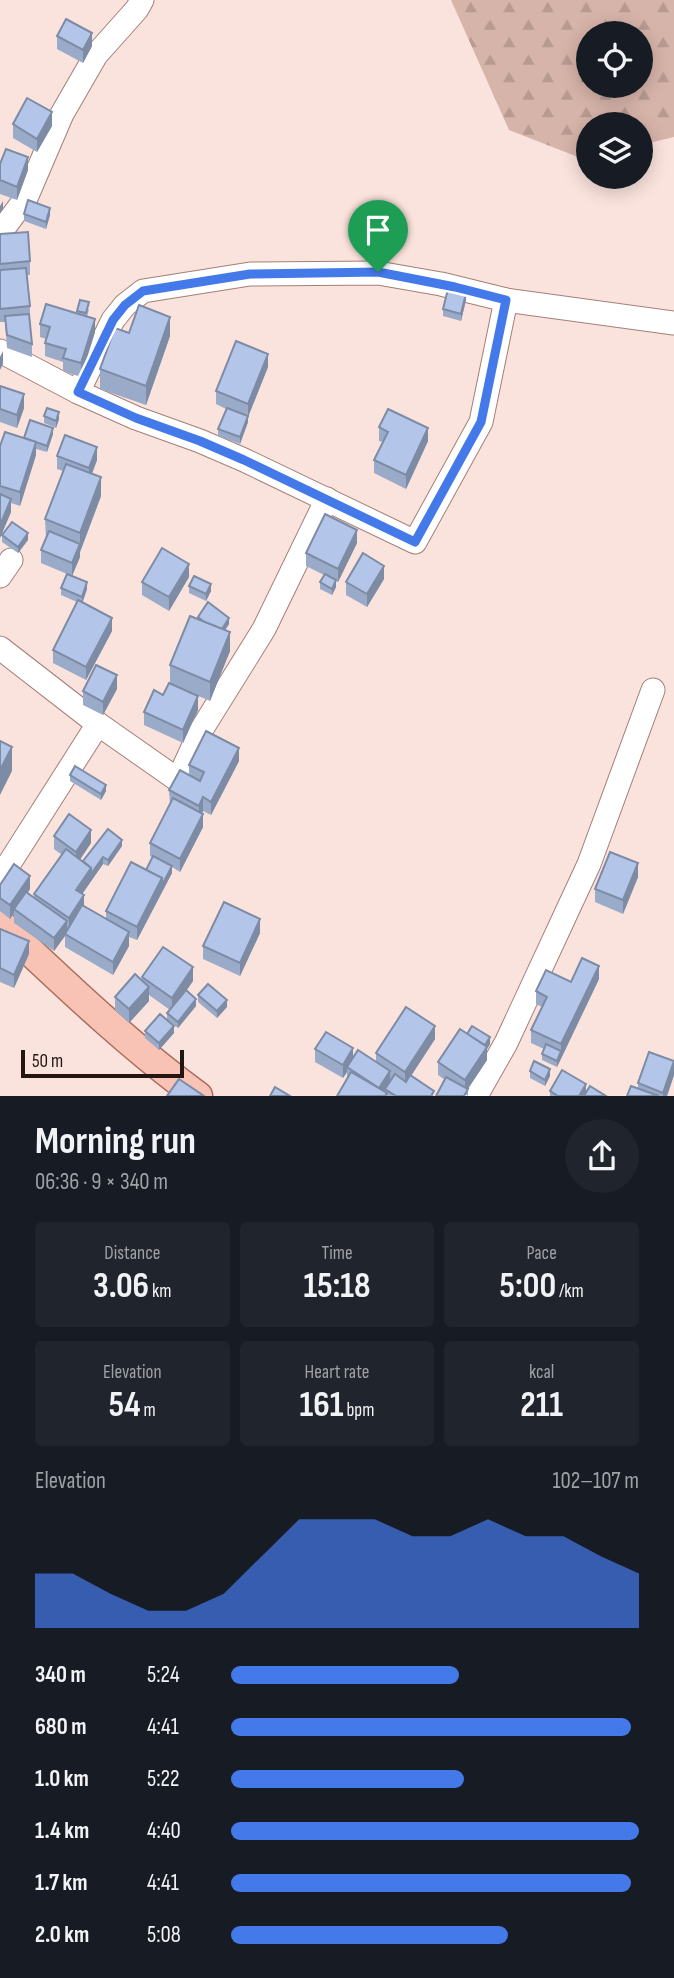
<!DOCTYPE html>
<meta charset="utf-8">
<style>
:root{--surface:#171b24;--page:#20242c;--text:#f1f3f6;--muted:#9ea1a6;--accent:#4479ea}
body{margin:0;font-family:"Sofia Sans Condensed",sans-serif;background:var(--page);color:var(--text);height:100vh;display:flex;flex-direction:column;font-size:26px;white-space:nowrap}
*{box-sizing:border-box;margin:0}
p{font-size:23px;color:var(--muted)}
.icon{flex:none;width:38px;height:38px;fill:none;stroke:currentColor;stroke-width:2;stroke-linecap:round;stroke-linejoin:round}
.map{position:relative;height:1096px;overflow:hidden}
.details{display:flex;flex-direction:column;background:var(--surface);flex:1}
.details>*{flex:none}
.fabs{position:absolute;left:576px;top:21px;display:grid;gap:14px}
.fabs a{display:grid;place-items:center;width:77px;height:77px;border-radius:50%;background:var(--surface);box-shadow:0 4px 18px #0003;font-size:35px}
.scale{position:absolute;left:21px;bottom:18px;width:163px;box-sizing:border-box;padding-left:7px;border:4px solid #231612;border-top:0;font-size:19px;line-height:24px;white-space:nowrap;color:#231612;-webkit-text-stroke:5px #fbe3dd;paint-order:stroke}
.pin{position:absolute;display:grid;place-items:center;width:60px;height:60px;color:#fff;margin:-72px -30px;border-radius:50% 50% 50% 0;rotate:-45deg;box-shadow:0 0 7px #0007}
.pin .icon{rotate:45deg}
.round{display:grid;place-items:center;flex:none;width:74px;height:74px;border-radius:37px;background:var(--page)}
.overview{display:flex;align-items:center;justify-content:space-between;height:119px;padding:0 35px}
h1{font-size:38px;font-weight:700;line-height:52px}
.figures{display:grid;grid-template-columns:repeat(3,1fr);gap:10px;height:119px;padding:7px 35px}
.figures div{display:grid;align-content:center;border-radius:7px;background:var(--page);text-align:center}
.figures b{font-size:35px;font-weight:700}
.figures small{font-size:19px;font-weight:400}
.figures p{font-size:19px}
.chart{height:196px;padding:14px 35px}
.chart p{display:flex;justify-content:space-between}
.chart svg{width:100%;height:126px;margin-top:7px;fill:var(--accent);opacity:.7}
ul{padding:0 35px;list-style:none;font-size:23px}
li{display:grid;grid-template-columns:112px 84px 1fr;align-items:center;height:52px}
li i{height:18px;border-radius:9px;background:var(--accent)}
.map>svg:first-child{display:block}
.forest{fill:url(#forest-firs);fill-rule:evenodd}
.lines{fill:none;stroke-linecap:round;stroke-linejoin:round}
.minor-casing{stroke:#a37f76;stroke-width:25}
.major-casing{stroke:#aa6c5b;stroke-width:31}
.minor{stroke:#fff;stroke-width:23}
.major{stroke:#f8c3b5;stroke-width:28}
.wall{fill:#9aaac9}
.shaded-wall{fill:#7d8ba4}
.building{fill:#b3c6ea;stroke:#7d8ba4;stroke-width:2}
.route-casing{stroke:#fff;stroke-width:14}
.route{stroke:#4479ea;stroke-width:9}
</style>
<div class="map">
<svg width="674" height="1096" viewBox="0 0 674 1096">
<defs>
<pattern id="forest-firs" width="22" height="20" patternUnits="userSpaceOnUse" patternTransform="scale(1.75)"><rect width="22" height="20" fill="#d7b4aa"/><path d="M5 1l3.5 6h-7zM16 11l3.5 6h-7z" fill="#b89a91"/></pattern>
</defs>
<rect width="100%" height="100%" fill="#fbe3dd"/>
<!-- forest -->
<path class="forest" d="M451,0H674V137L641,145L640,124H588V157L583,159L509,130ZM588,33H640V86H588Z"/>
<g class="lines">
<!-- minor casing -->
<g class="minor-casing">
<g id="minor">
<polyline points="0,233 26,198 62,114 96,55 137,9 142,0"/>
<polyline points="0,351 78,392 136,418 200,441 244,460 415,542 481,422 506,300"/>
<polyline points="78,392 113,320 125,305 143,291 250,274 378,273 441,284 506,300 674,323"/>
<polyline points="0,576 11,560"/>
<polyline points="0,648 98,724 178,780 200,732 264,629 327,499"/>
<polyline points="0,878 98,724"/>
<polyline points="476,1096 506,1043 589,864 653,690"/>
</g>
</g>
<!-- major casing -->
<g class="major-casing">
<path id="major" d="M0,923C64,983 127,1044 198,1096"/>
</g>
<!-- minor -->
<use href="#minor" class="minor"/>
<!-- major -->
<use href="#major" class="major"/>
</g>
<!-- wall -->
<g class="wall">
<polygon points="57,36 92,46 83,63 57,49"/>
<polygon points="13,124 52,126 37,152 13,138"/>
<polygon points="0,164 28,170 17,200 0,194"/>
<polygon points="24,214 50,215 46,229 24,221"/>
<polygon points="0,234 30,261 30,275 27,275 30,306 30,319 32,344 32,357 7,348 5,322 0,322"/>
<polygon points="466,300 461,321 443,316 443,309"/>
<polygon points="89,309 87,317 95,332 81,377 63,371 63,362 45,356 45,343 46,339 40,337 40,324 77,313 77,311"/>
<polygon points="129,333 170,336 146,405 100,389 100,369"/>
<polygon points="268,367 248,417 248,422 240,444 218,436 218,429 226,409 216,404 216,391"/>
<polygon points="0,386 24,408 17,428 0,422"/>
<polygon points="44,416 59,419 56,428 44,423"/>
<polygon points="379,427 428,441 406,489 374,473 374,460 383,442 379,441"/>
<polygon points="53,434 47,452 36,449 36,455 20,506 11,503 11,512 0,538 0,446 24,438"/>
<polygon points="57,456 97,460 92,474 101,496 80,552 80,557 72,576 41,563 41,550 46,539 45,519 63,471 57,469"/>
<polygon points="2,535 28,540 18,553 2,542"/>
<polygon points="357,543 338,582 336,581 336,587 332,595 320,589 320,582 324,575 306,566 306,553"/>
<polygon points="189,577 169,611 142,595 142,582"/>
<polygon points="384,579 367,607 346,595 346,582"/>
<polygon points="189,586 211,591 206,601 189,593"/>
<polygon points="61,588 87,589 82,603 112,631 86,680 53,663 53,650 77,602 61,595"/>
<polygon points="198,617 229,624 225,630 230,651 210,701 194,694 198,710 183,743 144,725 144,712 163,695 170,683 170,665 198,619"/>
<polygon points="117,689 103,715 83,705 83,691"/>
<polygon points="239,761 211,815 203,811 202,813 203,827 180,872 172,867 172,873 137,940 129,937 129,946 113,975 65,947 65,936 54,951 14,923 14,913 10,919 0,911 0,885 30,889 28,893 34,897 34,894 62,855 54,849 54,836 91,843 80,860 83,861 122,846 108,866 103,864 82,894 84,907 106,919 106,911 146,870 152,857 150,856 150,843 170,804 169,790 189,775 189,765"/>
<polygon points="70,775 106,791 101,800 70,781"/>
<polygon points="638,877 623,914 595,902 595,889"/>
<polygon points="0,929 29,954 14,988 0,982"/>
<polygon points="260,933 240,976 203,959 203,946"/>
<polygon points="142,977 193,981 186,991 196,1006 178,1028 170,1022 174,1033 159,1050 145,1038 145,1031 167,1020 167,1013 170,1010 149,995 149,1001 129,1023 115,1010 115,997 142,981"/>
<polygon points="599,979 557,1067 542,1060 542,1054 544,1049 531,1043 531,1030 542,1007 536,1004 536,991 571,982"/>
<polygon points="198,995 227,1007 217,1018 198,1002"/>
<polygon points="467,1034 490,1044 487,1049 487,1060 468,1089 468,1096 438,1075 438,1062"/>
<polygon points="435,1039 411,1076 434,1096 337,1096 347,1079 347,1072 343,1078 315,1062 315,1049 376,1062 376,1053"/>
<polygon points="530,1071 550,1076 545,1086 530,1078"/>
<polygon points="674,1075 667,1096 627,1096 638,1088 638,1083"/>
<polygon points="550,1091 606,1096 550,1096"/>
</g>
<!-- shaded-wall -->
<g class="shaded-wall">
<polygon points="92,33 92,46 83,63 83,50"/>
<polygon points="52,112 52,126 37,152 37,139"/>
<polygon points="28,157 28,170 17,200 17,187"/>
<polygon points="3,201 3,208 0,213 0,206"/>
<polygon points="50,208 50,215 46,229 46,222"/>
<polygon points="466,293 466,300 461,321 461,314"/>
<polygon points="170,317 170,336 146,405 146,386"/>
<polygon points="95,319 95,332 81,377 81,363"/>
<polygon points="3,351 3,364 0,370 0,357"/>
<polygon points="268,354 268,367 248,417 248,404"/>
<polygon points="24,394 24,408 17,428 17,415"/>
<polygon points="59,412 59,419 56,428 56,421"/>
<polygon points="248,416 248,422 240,444 240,437"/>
<polygon points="53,428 53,434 47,452 47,446"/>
<polygon points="428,428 428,441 406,489 406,475"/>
<polygon points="36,442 36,455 20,506 20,492"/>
<polygon points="97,447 97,460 89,481 89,468"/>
<polygon points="101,477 101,496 80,552 80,533"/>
<polygon points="11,499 11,512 0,538 0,525"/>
<polygon points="357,530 357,543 338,582 338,569"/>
<polygon points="28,533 28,540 18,553 18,547"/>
<polygon points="80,544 80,557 72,576 72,563"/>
<polygon points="189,564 189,577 169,611 169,597"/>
<polygon points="384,566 384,579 367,607 367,594"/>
<polygon points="336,580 336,587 332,595 332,589"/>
<polygon points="87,582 87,589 82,604 82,597"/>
<polygon points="211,584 211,591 206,601 206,594"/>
<polygon points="112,618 112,631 86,680 86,667"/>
<polygon points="229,618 229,624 219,639 219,632"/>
<polygon points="230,632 230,651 210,701 210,682"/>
<polygon points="117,675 117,689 103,715 103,702"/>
<polygon points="198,696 198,710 183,743 183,730"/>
<polygon points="12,747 12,771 0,795 0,770"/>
<polygon points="239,748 239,761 211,815 211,802"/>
<polygon points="106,785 106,791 101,800 101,794"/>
<polygon points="203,797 203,811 199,819 199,806"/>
<polygon points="203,814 203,827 180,872 180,859"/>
<polygon points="91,830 91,843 76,865 76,852"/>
<polygon points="122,840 122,846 108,866 108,860"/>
<polygon points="103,857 103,864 76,903 76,890 91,868"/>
<polygon points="638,863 638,877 623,914 623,900"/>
<polygon points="172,866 172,873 137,940 137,927 162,878"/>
<polygon points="30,876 30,889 16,911 14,909 14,913 10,919 10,905"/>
<polygon points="84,895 84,909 69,931 69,918"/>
<polygon points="260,919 260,933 240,976 240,963"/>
<polygon points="67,921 67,934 65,934 65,936 54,951 54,938"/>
<polygon points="129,932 129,946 113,975 113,962"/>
<polygon points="29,941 29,954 14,988 14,975"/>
<polygon points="599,966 599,979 557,1067 557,1061 561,1051 561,1044"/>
<polygon points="193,967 193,981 172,1011 172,998"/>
<polygon points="149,987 149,1001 129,1023 129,1009"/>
<polygon points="196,999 196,1006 178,1028 178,1022"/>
<polygon points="227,1000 227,1007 217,1018 217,1011"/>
<polygon points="174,1026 174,1033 159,1050 159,1043"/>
<polygon points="435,1026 435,1039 405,1085 405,1072"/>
<polygon points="490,1037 490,1044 487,1049 487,1060 465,1093 465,1080"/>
<polygon points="353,1048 353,1061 347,1067 347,1072 343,1078 343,1065"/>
<polygon points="674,1062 674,1075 667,1096 663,1096 663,1093"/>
<polygon points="550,1069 550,1076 545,1086 545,1080"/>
<polygon points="390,1071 390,1084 385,1089 385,1092 379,1088"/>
<polygon points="586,1084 586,1096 579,1096"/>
</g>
<!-- building -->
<g class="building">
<polygon points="66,19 92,33 83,50 57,36"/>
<polygon points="27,98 52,112 37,139 13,124"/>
<polygon points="6,149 28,157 17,187 0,180 0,164"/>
<polygon points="28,200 50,208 46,222 24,214"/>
<polygon points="28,232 30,261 0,264 0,234"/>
<polygon points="26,268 30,306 0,309 0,270"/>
<polygon points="448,289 466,293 461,314 443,309"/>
<polygon points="80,300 89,302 86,313 77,311"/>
<polygon points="46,304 95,319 81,363 63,358 66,349 45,343 50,327 40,324"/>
<polygon points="139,305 170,317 146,386 100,369 115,328 129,333"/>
<polygon points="29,314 32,344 7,335 5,316"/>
<polygon points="236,341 268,354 248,404 216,391"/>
<polygon points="0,386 24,394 17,415 0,409"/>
<polygon points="47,408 59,412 56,421 44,416"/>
<polygon points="227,408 248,416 240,437 218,429"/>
<polygon points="388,409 428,428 406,475 374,460 388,432 379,427"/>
<polygon points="30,420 53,428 47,446 24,438"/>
<polygon points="5,432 36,442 20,492 0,486 0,446"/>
<polygon points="65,435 97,447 89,468 57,456"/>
<polygon points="66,464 101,477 80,533 45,519"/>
<polygon points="0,494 11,499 0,525"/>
<polygon points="325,514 357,530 338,569 306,553"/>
<polygon points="12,522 28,533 18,547 2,535"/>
<polygon points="49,531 80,544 72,563 41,550"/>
<polygon points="162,548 189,564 169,597 142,582"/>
<polygon points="363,553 384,566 367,594 346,582"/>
<polygon points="67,574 87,582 82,597 61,588"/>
<polygon points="325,574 336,580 332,589 320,582"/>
<polygon points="194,576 211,584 206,594 189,586"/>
<polygon points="78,600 112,618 86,667 53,650"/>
<polygon points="208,602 229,618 222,629 204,622 198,617"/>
<polygon points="190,616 230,632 210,682 170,665"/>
<polygon points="96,665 117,675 103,702 83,691"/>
<polygon points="169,683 198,696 183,730 144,712 154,690 163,695"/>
<polygon points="206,731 239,748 211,802 203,797 199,806 169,790 180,770 200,781 204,772 189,765"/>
<polygon points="0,741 12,747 0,770"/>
<polygon points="75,766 106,785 101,794 70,775"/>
<polygon points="173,798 203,814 180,859 150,843"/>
<polygon points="69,814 91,830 76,852 54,836"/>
<polygon points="108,829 122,840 108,860 103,857 91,874 91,868 83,861"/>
<polygon points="66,849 91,868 76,890 84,895 69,918 34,894"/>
<polygon points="610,852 638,863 623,900 595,889"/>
<polygon points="153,856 172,866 162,885 162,878 146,870"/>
<polygon points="131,862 162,878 137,927 106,911"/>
<polygon points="14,864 30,876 10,905 0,898 0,885"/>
<polygon points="26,892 67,921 54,938 14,909"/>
<polygon points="224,902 260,919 240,963 203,946"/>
<polygon points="82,905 129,932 113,962 65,934"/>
<polygon points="0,929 29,941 14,975 0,968"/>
<polygon points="163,947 193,967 172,998 142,977"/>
<polygon points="582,958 599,966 561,1044 531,1030 547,997 536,991 546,970 571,982"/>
<polygon points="135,974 149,987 129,1009 115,997"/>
<polygon points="208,984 227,1000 217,1011 198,995"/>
<polygon points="186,990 196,999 178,1022 167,1013"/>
<polygon points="406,1007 435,1026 405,1072 376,1053"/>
<polygon points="160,1014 174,1026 159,1043 145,1031"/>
<polygon points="472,1026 490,1037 485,1045 467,1034"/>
<polygon points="460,1029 487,1047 465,1080 438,1062"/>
<polygon points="326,1032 353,1048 343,1065 315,1049"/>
<polygon points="546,1044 561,1051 557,1061 542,1054"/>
<polygon points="358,1050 390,1071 379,1088 347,1067"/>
<polygon points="649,1052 674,1061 663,1093 638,1083"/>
<polygon points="534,1061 550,1069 545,1080 530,1071"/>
<polygon points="562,1070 586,1084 579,1096 558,1096 550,1091"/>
<polygon points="351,1072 387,1093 385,1096 337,1096"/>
<polygon points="395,1074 406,1082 410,1075 434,1091 431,1096 396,1096 385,1089"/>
<polygon points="446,1077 468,1089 464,1096 436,1096"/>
<polygon points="179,1079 204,1096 167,1096"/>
<polygon points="590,1086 606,1096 584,1096"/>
<polygon points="631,1086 659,1096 627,1096"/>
<polygon points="275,1087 290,1096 270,1096"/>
</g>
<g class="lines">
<!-- route casing -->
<g class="route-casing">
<polygon id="route" points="378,272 455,287 506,300 481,422 415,542 244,460 200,441 136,418 78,392 113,320 125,305 143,291 250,274"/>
</g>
<!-- route -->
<use href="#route" class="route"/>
</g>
</svg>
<div class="fabs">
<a><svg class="icon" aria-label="locate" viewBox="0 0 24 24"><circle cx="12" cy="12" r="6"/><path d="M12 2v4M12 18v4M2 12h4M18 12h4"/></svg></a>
<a><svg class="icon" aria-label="layers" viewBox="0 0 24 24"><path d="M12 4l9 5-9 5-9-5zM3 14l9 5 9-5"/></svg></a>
</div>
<div class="scale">50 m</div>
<div class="pin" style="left:378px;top:272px;background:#1e9e55"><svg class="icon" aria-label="arrive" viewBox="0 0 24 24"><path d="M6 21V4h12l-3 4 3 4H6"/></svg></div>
</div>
<section class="details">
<div class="overview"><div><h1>Morning run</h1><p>06:36 · 9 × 340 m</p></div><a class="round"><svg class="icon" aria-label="share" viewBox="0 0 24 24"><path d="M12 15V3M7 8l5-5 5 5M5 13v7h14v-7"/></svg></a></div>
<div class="figures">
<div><p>Distance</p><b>3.06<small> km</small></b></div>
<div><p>Time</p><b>15:18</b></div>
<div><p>Pace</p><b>5:00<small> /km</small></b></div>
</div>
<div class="figures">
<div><p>Elevation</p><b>54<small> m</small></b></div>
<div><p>Heart rate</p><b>161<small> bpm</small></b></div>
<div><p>kcal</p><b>211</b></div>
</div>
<div class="chart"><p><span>Elevation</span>102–107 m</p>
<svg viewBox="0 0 160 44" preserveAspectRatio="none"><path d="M0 44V25L10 25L20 32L30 38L40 38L50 32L60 19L70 6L80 6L90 6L100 12L110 12L120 6L130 12L140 12L150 19L160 25V44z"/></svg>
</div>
<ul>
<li><b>340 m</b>5:24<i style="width:56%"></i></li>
<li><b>680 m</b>4:41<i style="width:98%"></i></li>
<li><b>1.0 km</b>5:22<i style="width:57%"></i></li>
<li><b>1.4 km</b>4:40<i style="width:100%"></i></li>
<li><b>1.7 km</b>4:41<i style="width:98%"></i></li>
<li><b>2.0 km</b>5:08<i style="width:68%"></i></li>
</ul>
</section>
